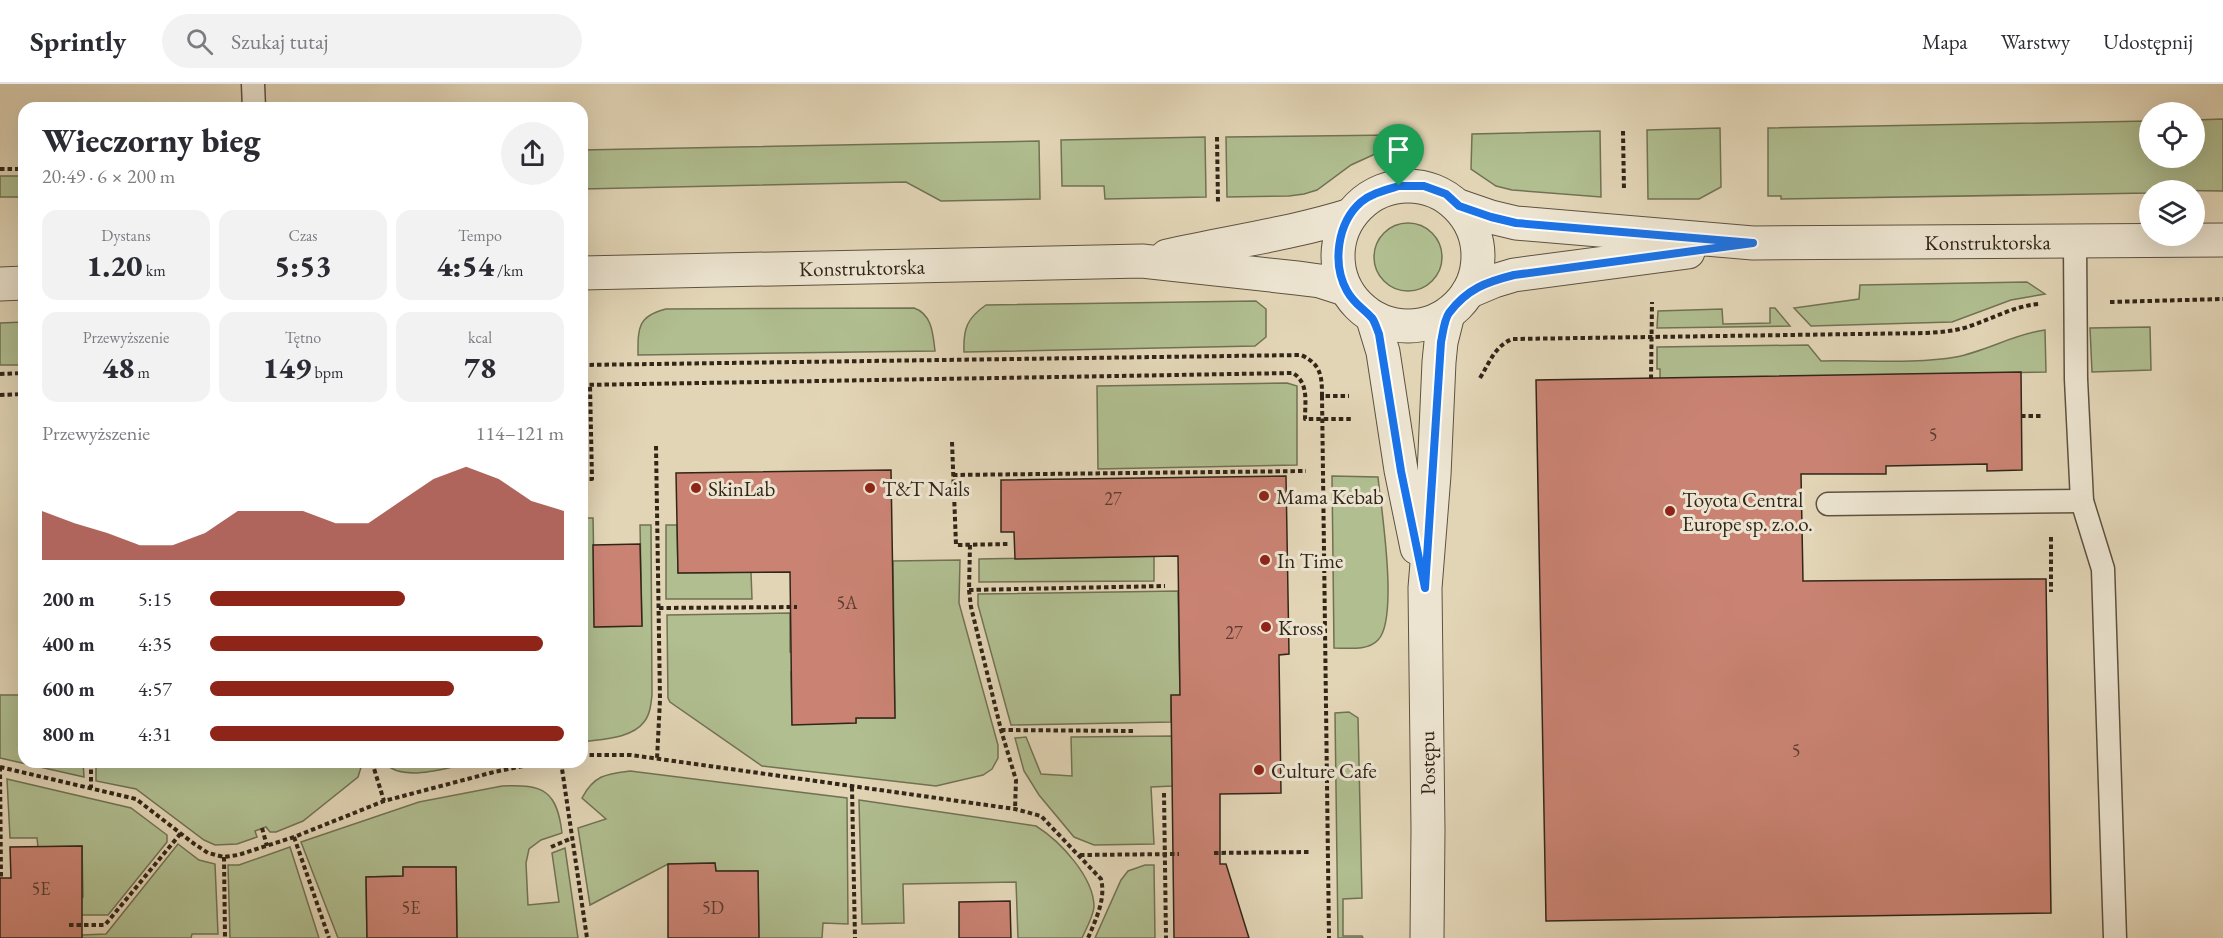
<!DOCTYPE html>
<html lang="pl">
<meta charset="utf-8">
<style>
:root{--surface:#fff;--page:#f2f2f3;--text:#2b2b33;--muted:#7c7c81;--line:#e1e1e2;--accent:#8f2418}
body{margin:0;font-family:"EB Garamond",serif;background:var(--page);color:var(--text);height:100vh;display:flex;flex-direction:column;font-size:22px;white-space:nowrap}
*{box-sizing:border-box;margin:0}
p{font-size:20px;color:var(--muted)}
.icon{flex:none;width:33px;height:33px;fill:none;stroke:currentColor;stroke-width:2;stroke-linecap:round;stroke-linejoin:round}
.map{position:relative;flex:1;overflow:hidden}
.details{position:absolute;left:18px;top:18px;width:570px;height:666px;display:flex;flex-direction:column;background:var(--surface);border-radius:18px;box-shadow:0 6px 24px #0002}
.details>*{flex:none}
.controls{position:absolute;left:2139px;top:18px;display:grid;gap:12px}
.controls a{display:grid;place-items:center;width:66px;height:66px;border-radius:50%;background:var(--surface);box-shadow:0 6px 24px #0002;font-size:30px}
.pin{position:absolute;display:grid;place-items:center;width:51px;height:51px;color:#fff;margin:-62px -26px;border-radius:50% 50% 50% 0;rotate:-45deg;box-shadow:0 0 6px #0007}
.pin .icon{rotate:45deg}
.round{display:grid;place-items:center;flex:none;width:63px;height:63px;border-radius:32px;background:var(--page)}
.headline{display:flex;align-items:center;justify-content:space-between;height:102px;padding:0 24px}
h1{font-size:33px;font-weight:800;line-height:45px}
.figures{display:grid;grid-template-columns:repeat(3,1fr);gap:9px;height:102px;padding:6px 24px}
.figures div{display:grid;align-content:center;border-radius:15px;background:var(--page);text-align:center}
.figures b{font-size:30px;font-weight:800}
.figures small{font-size:16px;font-weight:400}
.figures p{font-size:16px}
.chart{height:168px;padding:12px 24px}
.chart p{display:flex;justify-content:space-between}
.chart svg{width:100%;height:108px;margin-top:6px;fill:var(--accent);opacity:.7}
ul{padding:0 24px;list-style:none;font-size:20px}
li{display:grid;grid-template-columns:96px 72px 1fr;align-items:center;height:45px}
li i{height:15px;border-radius:8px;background:var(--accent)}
header{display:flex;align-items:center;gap:36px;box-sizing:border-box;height:84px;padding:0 30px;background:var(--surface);border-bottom:2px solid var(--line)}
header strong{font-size:28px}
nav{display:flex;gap:33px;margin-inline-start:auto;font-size:21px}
.search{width:420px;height:54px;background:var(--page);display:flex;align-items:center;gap:15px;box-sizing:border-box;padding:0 21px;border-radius:33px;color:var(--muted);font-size:22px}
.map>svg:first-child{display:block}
.green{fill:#b0be90;stroke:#717254;stroke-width:1.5}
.building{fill:#ca8373;stroke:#322619;stroke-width:1.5}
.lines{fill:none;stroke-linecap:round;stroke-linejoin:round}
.service-casing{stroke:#5e5240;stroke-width:25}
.tertiary-casing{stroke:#5e5240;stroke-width:35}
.path{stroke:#322619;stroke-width:4;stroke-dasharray:4.5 3;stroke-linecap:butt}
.service{stroke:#ece4d0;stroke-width:22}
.tertiary{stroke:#ece4d0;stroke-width:33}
.route-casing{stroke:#fff;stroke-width:12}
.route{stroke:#1a73e8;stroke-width:8}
.poi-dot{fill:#8f2418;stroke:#ece4d0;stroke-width:2}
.labels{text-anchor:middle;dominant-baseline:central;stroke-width:6;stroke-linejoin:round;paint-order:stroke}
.number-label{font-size:18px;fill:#583d30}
.street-label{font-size:21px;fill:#322619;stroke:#ece4d0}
.poi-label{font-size:21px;fill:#322619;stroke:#ece4d0;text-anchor:start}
</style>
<header>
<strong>Sprintly</strong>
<div class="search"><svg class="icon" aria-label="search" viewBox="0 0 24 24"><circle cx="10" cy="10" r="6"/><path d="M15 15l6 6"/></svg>Szukaj tutaj</div>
<nav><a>Mapa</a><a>Warstwy</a><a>Udostępnij</a></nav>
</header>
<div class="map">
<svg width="2223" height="854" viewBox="0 0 2223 854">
<rect width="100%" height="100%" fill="#e2d5b6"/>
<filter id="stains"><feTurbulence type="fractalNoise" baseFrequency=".00333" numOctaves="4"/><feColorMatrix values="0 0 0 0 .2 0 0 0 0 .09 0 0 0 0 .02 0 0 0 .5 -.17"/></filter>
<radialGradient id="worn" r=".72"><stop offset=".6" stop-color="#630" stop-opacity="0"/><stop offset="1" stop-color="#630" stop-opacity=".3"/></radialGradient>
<!-- green -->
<g class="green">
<polygon points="2223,35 2223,107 2150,106 2149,109 1781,115 1781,112 1768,112 1768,44 2149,37 2150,74 2194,74 2195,36"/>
<polygon points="1720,44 1721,103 1699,115 1648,115 1647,46"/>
<polygon points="1600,47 1601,113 1512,106 1496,102 1471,85 1472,50"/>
<polygon points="1393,51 1393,65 1375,70 1351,81 1317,106 1304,110 1289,112 1227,113 1226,53"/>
<polygon points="1205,53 1206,113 1105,115 1104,102 1062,102 1061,56"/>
<polygon points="1039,57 1040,115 941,117 906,98 582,105 582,66"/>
<rect x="0" y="92" width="24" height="21"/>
<circle cx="1408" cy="173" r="34"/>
<polygon points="2027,198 2045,210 2011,216 1952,238 1811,242 1794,224 1859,215 1860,201"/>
<path d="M1256,217L1266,225V253L1255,262L964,268C963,245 967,234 986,221Z"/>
<path d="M914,224C932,230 933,250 935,267L638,271C638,245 637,232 666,225Z"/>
<polygon points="1770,224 1775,224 1790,242 1657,244 1658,227 1722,225 1723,240 1770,239"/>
<polygon points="24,238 24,281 0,281 0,239"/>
<polygon points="2150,243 2151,286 2092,288 2090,244"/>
<path d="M2045,246L2046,288L1660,295V285H1657V263L1808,261L1821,277C1863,276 1917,280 1956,273C1987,267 2014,250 2045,246Z"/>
<polygon points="1287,299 1297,302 1297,381 1098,385 1097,302"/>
<path d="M1332,392L1378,393C1381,423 1399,535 1378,556C1368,567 1348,564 1334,564Z"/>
<path d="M582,434H593L595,543L642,542L640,441H651L652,611C651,620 650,631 644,638C631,655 601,655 582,658Z"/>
<polygon points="666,441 677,441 678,489 751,488 752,515 666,515"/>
<polygon points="1154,472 1154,497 979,498 979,475"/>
<polygon points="960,476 959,519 998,661 998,674 992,685 983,691 936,702 762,682 670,618 668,614 667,531 790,529 790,568 802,569 791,588 792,640 856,639 856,634 895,634 893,477"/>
<polygon points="1178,507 1180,611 1171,612 1171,638 1011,641 978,521 978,510"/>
<polygon points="0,611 24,611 24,678 83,678 84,693 0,674"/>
<polygon points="1349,628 1358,634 1362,814 1343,815 1343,852 1362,852 1363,854 1338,854 1335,629"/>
<polygon points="1172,652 1173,702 1151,703 1154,760 1094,761 1074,753 1039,711 1024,687 1015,654 1026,653 1041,690 1072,692 1071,653"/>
<polygon points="96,678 361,678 362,680 358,693 303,737 276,748 270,748 266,743 255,747 257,753 237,760 215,761 204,756 136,705 96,697"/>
<path d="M383,678H475C449,683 403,700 383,678Z"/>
<path d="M630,687L847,714L848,840L823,839L822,854H759L758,787H716L715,779L668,780L590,821L578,744L606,735L582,714C594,691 606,690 630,687Z"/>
<polygon points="7,695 131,724 167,751 167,758 108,831 54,831 53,814 83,813 82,762 38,763 37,754 10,754"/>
<path d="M502,702C544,700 557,707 562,749L541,756L529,765L526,779L528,821L559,818L552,769L565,764L578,854H457L456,783H403V792L366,793L367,854H338L301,758L419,718Z"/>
<path d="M859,716L1036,742C1060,757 1094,793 1094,823C1093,833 1086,845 1082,854H1018L1016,798L903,800L904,839L862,840Z"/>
<polygon points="178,760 199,776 215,780 218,850 192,850 191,854 82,854 82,851 106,850"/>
<polygon points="290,763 319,854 230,854 228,781 239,781"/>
<polygon points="1145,781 1154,781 1155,854 1095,854 1121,796 1128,787"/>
</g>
<!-- building -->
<g class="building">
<polygon points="2021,288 2022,386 1987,387 1987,380 1886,382 1886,390 1801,390 1803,497 2046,495 2051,829 1546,837 1536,296"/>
<polygon points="891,386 895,634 856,634 856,639 792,641 790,488 678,489 676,389"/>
<polygon points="1286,392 1289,570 1279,571 1281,709 1220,710 1220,780 1226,780 1249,854 1174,854 1171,611 1180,611 1178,472 1015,475 1014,448 1001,448 1001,396"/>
<polygon points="640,460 642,542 594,543 593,461"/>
<polygon points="82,762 82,854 0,854 0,794 11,794 10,763"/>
<polygon points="715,779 716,787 758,787 759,854 668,854 668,780"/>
<polygon points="403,783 456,783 457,854 367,854 366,793 403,792"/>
<polygon points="1010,817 1011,854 959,854 959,818"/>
</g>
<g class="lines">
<!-- service casing -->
<g class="service-casing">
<g id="service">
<polyline points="253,0 254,24"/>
<polyline points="2075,159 2076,295 2082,417 2103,485 2115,854"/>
<polyline points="1828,420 2082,417"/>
</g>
</g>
<!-- tertiary casing -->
<g class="tertiary-casing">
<g id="tertiary">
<circle cx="1408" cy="172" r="70"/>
<path id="s1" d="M1459,122L1491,133L1516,139L1753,159L2223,156"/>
<path d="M1167,172C1228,158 1291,150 1351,131"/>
<path id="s2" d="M582,189L1142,177L1297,194L1320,197L1345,205"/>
<polyline points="0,200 24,199"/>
<polyline points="1468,208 1494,197 1514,191 1688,168"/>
<polyline points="1373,235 1383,268 1401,386 1417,464"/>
<polyline points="1427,854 1428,746 1425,504 1434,391 1439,278 1441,258 1448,230"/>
</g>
</g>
<!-- path -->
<g class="path">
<polyline points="1623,47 1624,107"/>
<polyline points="1217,53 1218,119"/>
<polyline points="0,85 24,85"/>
<polyline points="2110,218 2223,215"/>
<path d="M582,281L1301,271C1321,280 1322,292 1322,312H1349"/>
<polyline points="0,290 24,289"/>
<path d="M1480,294C1490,278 1494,263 1512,255L1927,249C1942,248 1956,247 1970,242C1994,234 2014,222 2039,220"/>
<polyline points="1651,295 1652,218"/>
<path d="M582,301L1293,289C1309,299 1305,318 1305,335H1352"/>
<polyline points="0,311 24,310"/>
<polyline points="1322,312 1329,854"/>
<polyline points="2021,332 2041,332"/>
<polyline points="952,358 956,461 1009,460"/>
<polyline points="656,362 660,616 657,675"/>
<polyline points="953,391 1306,387"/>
<polyline points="582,395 592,395 590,301"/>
<polyline points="2051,453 2051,508"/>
<polyline points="970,461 969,506 971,523 1001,646 1016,696 1015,725"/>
<polyline points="969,506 1165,502"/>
<polyline points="659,524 797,523"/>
<polyline points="1001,646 1134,647"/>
<path d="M582,671H631L1015,725L1041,732L1101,795C1106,815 1096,835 1088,854"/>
<polyline points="91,678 91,704"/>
<polyline points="372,678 384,717"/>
<polyline points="561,678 587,854"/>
<polyline points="0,683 136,715 193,759 208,769 224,773 238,771 294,753 384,717 494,688 543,678"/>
<polyline points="0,683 1,793"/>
<polyline points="852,703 855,854"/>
<polyline points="1164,709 1166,854"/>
<polyline points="262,744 267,762"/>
<polyline points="294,753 329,854"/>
<polyline points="551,763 572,754"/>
<polyline points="1214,769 1309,768"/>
<polyline points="1080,771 1179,770"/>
<polyline points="224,773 225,854"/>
<polyline points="69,841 105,841 181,749"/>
</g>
<!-- service -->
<use href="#service" class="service"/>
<!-- tertiary -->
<use href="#tertiary" class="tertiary"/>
</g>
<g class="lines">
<!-- route casing -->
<g class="route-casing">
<path id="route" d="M1399,102H1424L1446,110L1459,122L1491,133L1516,139L1753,159L1514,191C1486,198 1467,205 1449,229C1444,236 1443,249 1441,258L1425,504L1401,387L1379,250C1377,245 1375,238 1372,234C1362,223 1355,221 1347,207C1332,180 1337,139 1361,118C1372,109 1386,106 1399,102Z"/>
</g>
<!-- route -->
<use href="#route" class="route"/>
</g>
<!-- markers -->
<g class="poi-dot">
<circle cx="696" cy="404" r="6"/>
<circle cx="870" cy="404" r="6"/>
<circle cx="1264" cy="412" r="6"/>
<circle cx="1670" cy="427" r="6"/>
<circle cx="1265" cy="476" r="6"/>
<circle cx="1266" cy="543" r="6"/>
<circle cx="1259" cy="686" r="6"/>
</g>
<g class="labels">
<!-- number labels -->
<g class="number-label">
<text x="1933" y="350">5</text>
<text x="1113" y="414">27</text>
<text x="847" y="518">5A</text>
<text x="1234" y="548">27</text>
<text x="1796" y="666">5</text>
<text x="41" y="804">5E</text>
<text x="411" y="823">5E</text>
<text x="713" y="823">5D</text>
</g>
<!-- street labels -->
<g class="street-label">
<text stroke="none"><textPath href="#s1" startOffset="532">Konstruktorska</textPath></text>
<text stroke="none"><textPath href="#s2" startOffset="280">Konstruktorska</textPath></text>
<text transform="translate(1427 679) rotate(-91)">Postępu</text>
</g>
<!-- poi labels -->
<g class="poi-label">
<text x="708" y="404">SkinLab</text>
<text x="882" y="404">T&amp;T Nails</text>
<text x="1276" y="412">Mama Kebab</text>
<text x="1682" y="415">Toyota Central<tspan x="1682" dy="24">Europe sp. z.o.o.</tspan></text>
<text x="1277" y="476">In Time</text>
<text x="1278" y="543">Kross</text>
<text x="1271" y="686">Culture Cafe</text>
</g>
</g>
<rect width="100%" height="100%" filter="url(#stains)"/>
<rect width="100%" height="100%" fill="url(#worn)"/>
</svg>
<div class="controls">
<a><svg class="icon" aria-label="locate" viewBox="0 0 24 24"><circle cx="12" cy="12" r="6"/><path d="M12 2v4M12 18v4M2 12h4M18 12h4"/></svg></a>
<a><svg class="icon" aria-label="layers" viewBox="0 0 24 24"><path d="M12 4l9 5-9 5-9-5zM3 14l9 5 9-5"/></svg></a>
</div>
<div class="pin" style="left:1399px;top:102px;background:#1e9e55"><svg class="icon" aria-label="arrive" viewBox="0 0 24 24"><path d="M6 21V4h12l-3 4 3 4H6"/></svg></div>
<section class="details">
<div class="headline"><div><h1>Wieczorny bieg</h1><p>20:49 · 6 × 200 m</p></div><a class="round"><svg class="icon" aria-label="share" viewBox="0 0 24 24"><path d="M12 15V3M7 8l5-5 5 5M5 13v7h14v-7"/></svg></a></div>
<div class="figures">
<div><p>Dystans</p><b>1.20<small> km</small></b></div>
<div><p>Czas</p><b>5:53</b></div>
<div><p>Tempo</p><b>4:54<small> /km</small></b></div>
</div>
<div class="figures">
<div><p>Przewyższenie</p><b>48<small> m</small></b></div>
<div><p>Tętno</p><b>149<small> bpm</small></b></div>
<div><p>kcal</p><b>78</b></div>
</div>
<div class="chart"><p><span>Przewyższenie</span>114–121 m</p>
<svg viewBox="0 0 160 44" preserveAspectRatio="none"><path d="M0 44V24L10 29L20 33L30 38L40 38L50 33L60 24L70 24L80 24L90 29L100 29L110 20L120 11L130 6L140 11L150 20L160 24V44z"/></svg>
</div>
<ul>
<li><b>200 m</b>5:15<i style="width:55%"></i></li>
<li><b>400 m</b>4:35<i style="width:94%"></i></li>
<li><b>600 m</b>4:57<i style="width:69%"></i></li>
<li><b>800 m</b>4:31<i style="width:100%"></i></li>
</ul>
</section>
</div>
